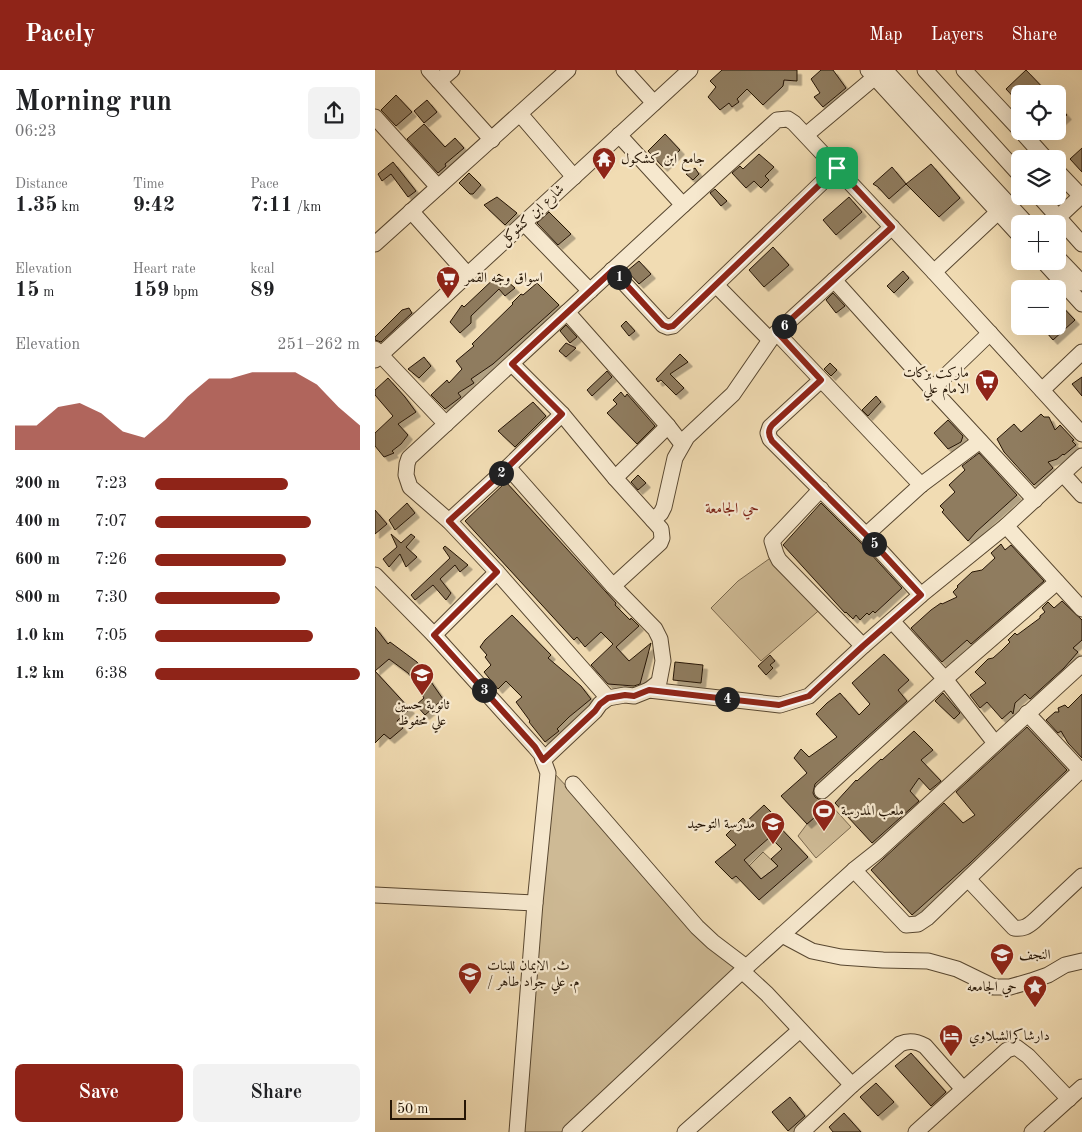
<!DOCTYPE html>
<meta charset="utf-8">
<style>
:root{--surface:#fff;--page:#f2f2f2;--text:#202124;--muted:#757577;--accent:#8f2418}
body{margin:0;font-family:"Old Standard TT",Amiri,serif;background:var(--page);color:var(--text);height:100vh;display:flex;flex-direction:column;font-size:19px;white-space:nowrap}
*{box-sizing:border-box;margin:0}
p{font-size:16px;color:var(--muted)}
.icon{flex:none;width:28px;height:28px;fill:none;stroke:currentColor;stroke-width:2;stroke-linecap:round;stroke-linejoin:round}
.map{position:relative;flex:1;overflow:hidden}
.drawer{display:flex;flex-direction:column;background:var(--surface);width:375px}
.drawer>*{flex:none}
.fabs{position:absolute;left:636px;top:15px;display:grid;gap:10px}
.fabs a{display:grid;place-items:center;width:55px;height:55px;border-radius:8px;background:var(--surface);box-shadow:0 5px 20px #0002;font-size:25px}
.scale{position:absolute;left:15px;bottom:12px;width:76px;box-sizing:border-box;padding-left:5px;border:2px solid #251505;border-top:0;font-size:14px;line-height:18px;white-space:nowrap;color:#251505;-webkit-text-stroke:4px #f6e8ce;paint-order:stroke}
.pin{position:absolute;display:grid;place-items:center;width:42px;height:42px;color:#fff;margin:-21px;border-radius:10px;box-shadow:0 2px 8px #0006}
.km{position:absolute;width:25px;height:25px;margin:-12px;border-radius:50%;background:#222;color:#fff;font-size:14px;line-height:25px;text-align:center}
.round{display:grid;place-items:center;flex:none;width:52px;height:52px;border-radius:8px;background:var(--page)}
.overview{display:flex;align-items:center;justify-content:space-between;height:85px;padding:0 15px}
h1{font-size:28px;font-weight:600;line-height:38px}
.figures{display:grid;grid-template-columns:repeat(3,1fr);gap:8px;height:85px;padding:5px 15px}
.figures div{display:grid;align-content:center}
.figures b{font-size:21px;font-weight:600}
.figures small{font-size:14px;font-weight:400}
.figures p{font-size:14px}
.chart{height:140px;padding:10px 15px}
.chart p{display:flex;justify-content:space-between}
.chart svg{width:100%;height:90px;margin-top:5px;fill:var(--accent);opacity:.7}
.action{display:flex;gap:10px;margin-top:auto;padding:10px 15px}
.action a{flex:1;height:58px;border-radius:8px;background:var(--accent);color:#fff;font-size:20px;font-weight:600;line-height:58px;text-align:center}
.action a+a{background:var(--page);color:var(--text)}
ul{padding:0 15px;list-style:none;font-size:16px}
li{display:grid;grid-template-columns:80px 60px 1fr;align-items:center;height:38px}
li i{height:12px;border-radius:6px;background:var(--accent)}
header{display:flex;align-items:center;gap:30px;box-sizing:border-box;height:70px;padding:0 25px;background:var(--accent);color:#fff}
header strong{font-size:24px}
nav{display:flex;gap:28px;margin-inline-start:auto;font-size:18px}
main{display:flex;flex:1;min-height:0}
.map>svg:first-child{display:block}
.green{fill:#ceba95;stroke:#7a684d}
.building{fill:#8f7c5f;stroke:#251505;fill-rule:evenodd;filter:url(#shadow)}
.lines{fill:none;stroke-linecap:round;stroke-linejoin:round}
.minor-casing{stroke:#584730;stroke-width:17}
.minor{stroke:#f6e8ce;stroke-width:15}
.route-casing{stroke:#fff;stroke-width:10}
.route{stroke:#8f2418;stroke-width:6}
.labels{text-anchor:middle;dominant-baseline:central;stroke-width:4.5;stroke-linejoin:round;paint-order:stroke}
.poi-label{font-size:14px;fill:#251505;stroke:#f6e8ce;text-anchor:start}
.street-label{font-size:14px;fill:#251505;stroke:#f6e8ce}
.neighbourhood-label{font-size:15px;fill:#7a1f14;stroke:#f6e8ce}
</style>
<header>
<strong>Pacely</strong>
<nav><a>Map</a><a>Layers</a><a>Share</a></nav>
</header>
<main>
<section class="drawer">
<div class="overview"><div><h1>Morning run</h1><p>06:23</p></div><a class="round"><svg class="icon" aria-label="share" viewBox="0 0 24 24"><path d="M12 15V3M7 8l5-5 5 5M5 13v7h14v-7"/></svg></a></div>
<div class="figures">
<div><p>Distance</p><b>1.35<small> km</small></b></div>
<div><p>Time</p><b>9:42</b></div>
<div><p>Pace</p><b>7:11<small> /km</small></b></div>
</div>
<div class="figures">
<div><p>Elevation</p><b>15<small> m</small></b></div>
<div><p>Heart rate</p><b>159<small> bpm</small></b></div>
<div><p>kcal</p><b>89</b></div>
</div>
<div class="chart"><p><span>Elevation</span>251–262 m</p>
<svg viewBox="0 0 160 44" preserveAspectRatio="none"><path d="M0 44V32L10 32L20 23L30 21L40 26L50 35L60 38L70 29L80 18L90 9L100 9L110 6L120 6L130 6L140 12L150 23L160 32V44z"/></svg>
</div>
<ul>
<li><b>200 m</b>7:23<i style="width:65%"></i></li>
<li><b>400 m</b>7:07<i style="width:76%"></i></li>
<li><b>600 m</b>7:26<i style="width:64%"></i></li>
<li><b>800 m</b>7:30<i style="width:61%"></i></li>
<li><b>1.0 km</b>7:05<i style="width:77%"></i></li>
<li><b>1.2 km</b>6:38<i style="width:100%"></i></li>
</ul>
<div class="action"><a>Save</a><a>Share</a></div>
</section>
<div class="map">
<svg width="707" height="1062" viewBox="0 0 707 1062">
<defs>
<filter id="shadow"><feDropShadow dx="4.5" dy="4.5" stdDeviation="0" flood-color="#0004"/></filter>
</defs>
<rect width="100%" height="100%" fill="#f1dcb3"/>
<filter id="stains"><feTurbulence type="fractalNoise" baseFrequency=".004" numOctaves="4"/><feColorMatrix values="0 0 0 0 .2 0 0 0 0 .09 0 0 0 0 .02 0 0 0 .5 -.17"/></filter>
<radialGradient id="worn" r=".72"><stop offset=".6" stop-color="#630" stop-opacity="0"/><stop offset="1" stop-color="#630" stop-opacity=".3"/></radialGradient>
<!-- green -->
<g class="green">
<polygon points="401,484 449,536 386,591 336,538 363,511"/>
<polygon points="177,701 367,901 198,1062 142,1062"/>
<polygon points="455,734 476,757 441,788 423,766 432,754"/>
<polygon points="388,782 403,796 386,809 374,796"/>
</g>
<!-- building -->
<g class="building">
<polygon points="347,0 422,0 422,11 409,10 408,16 388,35 372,19 362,29 364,32 357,37 354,33 345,40 333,27 341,17 335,11"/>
<polygon points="446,0 458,0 471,18 448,37 439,27 445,23 436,9"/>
<polygon points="651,0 674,24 645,24 645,34 631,19"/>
<polygon points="21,25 37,42 21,56 6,40"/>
<polygon points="52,30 62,42 49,53 39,41"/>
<polygon points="682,34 692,45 682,54"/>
<polygon points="49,54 70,77 80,68 89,78 70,94 71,96 63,103 32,69"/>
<polygon points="290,64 305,80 288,97 273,81"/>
<polygon points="707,78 707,102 695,89"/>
<polygon points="384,84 399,97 390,106 394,110 386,118 379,111 371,118 357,103 365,96 368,99"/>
<polygon points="18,92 41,121 33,127 16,104 7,111 3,104"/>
<polygon points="556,94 585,128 564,147 531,114"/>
<polygon points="517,97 531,114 514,129 503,117 498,114"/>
<polygon points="320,98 324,104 318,110 311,104"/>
<polygon points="94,103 106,115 98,124 95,124 84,113"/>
<polygon points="340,119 352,131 346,136 335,123"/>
<polygon points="122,127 142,143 130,155 109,135"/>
<polygon points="474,127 487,142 461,165 448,150"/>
<polygon points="174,142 196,164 183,175 162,153"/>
<polygon points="398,177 414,195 389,217 374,200"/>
<polygon points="264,191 276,204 264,214 252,201"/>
<polygon points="528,201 534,208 519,223 512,216"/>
<polygon points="124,204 140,218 130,226 124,219 96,246 96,253 85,263 75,252 87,235 89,237"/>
<polygon points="162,213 184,235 118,294 96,309 99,313 83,323 86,327 70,339 56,325 72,310 74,313 87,299 81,291 99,276 97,274 138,234 137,233 146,224 148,225"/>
<polygon points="458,223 470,236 461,243 451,230"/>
<polygon points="682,231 700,250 678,270 666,256 682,256"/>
<polygon points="34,238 37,243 6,272 0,270 0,267 27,240"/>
<polygon points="251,251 260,261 254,266 246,256"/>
<polygon points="191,255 202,267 195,273 185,261"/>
<polygon points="191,273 201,278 191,287 184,281"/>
<polygon points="305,284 313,292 295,304 309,318 301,325 286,310 283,312 281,309"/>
<polygon points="49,287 56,296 44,308 33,299"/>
<polygon points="455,293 462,300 456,306 449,299"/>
<polygon points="232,301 237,307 217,326 212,320"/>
<polygon points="707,307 707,326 697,314"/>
<polygon points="13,308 30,327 41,342 23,354 33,365 26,374 17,381 19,383 9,387 0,376 0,363 18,346 0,325 0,320"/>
<polygon points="246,322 250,327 252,324 280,356 262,374 232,343 242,334 238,330"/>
<polygon points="501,326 506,332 493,346 487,340"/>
<polygon points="158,332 171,346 140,377 123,361"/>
<polygon points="666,344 669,347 674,347 680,360 685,355 699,370 697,371 701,375 689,385 688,384 682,389 673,392 678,398 659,415 629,382 622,369 639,354 646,362"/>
<polygon points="573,350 588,366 586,372 573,379 559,363"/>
<polygon points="604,383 642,425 601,462 593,471 567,442 569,440 565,436 580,422 574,415 590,400 587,396"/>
<polygon points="263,405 271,413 263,420 256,412"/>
<polygon points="131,412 241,533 240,535 255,550 256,548 264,556 241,577 254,591 276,573 265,614 259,616 233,614 216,595 238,574 226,562 210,577 202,567 199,570 90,451"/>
<polygon points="32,433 40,443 20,460 14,450"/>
<polygon points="446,433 484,471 527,518 500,543 498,541 494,545 492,543 485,550 481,545 478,549 471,542 470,543 408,475"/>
<polygon points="0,440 12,454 0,464"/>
<polygon points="16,464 26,473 36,464 40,467 31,477 42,487 31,497 25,484 14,497 8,489 22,477"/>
<polygon points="626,474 630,480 636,475 669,511 596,574 592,570 567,592 536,558 556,540 566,533 567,534 582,527 578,522 583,517 582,516 597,502 607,500 620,488 616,483"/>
<polygon points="70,476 93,495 85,502 80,495 65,509 76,523 71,530 58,515 40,530 36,525 75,488 68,478"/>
<polygon points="687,531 707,550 707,570 698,578 703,582 689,598 655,629 650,624 640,633 638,644 636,641 627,649 612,632 605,638 595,625 611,613 600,602 613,589 618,588 627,580 635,572 633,570 640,563 642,565 665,548 665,546 670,542 667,538 673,532 679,538"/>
<polygon points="137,545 176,585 173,588 206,616 216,629 194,647 182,659 184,661 170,672 154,652 155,651 141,632 147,627 131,611 123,619 109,602 116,595 110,587 112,585 105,577 110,570"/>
<polygon points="0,557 13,574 15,572 42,592 68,629 50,645 41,635 49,628 44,621 43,616 33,603 14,589 0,601 35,639 22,651 28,658 15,669 9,664 0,673"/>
<polygon points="509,584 534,610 523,620 532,631 440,714 438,723 440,727 445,730 451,729 455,734 432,754 406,726 432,703 419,688 426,679 434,687 462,667 441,644 452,633 465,623 484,645 495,634 477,613"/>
<polygon points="395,585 400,591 395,595 398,598 391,605 383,596"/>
<polygon points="300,592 328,595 326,613 298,610"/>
<polygon points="568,623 585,643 579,649 560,631"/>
<polygon points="707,624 707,688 693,673 686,661 683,663 671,650 680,642 684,642 683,638 690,635 693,638"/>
<polygon points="652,657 692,700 595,793 537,845 496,800 569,733 588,753 600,745 581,722"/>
<polygon points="539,661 558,680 546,690 566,711 555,720 544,708 535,721 544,731 497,773 460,733 481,710 482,711 506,689 507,690"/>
<path d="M389,735L401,747L398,750L433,787L384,830L361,806L357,809L340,792L361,775L351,765L368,748L371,752ZM395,767L407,779L396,789L403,796L386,809L369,790Z"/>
<polygon points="536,983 571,1022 556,1036 520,996"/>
<polygon points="501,1013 519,1032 503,1046 485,1027"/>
<polygon points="415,1027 430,1046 413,1061 397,1042"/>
<polygon points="469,1043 486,1062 458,1062 454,1057"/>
</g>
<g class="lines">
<!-- minor casing -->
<g class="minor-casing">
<g id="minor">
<polyline points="54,0 117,70"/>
<polyline points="249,0 279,33"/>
<polyline points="493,0 645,166"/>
<polyline points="510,0 652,154"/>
<polyline points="550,0 645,105"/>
<polyline points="589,0 645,60"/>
<polyline points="64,11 77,0"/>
<polyline points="145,44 199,107"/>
<polyline points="0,47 63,117"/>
<polyline points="646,61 671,89"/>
<polyline points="244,65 308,135"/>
<polyline points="431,65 500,7"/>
<polyline points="682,101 707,127"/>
<polyline points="664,126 707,174"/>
<polyline points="36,141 93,205"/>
<polyline points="149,153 215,221"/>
<polyline points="676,154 706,126"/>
<polyline points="0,174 193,0"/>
<polyline points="682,187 707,213"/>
<polyline points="668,191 707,234"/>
<polyline points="237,200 288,255 293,257 298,256 462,98"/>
<polyline points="559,202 623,142"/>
<polyline points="459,210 557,319 660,430"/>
<polyline points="341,215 395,270"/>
<polyline points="192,242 293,356 307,374"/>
<polyline points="402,263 546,415"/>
<polyline points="0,279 71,354"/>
<polyline points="0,290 315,0"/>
<polyline points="137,294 187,344 240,408 286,459 287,468 285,473 238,516"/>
<polyline points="446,310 395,357 393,363 395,369 491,465 546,525"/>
<polyline points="557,319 615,263"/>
<polyline points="667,320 707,282"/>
<polyline points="133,397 238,516 280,559 285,569 288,591 284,612 274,620"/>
<polyline points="688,404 707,425"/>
<polyline points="240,408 293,356"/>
<polyline points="446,419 397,471 401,484 404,490 488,576"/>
<polyline points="278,450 286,443 289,437 300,388 312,367 358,324 398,266 517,157"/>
<polyline points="74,451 133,397 187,344"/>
<polyline points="631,456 707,539"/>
<polyline points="491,465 546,415 605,371"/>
<polyline points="0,505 59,565 160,677 166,684 173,703 160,833 142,1062"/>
<polyline points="517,551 570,609 620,673"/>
<polyline points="59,565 122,502"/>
<polyline points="233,628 122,502 74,451 35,417 31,405 32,394 34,388 308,135 402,50 413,49 419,53 559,202 707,364"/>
<polyline points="652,643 705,700"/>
<polyline points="168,690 220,641 225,634 233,628 250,625 259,626 274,620 405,635 434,626 488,576 546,525 631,456 707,386"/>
<polyline points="198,714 322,857 338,872 371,897"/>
<polyline points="447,721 570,609 682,512"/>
<polyline points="479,800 531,855 543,854 552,848 707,699"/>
<path d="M593,809L639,858C648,859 652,857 659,851L707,806"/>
<polyline points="0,825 160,833"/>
<polyline points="407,865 437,881 466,887 508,890 553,891 582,899 619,917 635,917 656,911 673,905 690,895 707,891"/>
<polyline points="367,901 392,924 477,1015"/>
<polyline points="195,1062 367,901 479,800 503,781 707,594"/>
<polyline points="310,1062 425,960"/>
<path d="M427,1062L477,1015L525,974C534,970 541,971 550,976L588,1019"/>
<polyline points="541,1062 632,980 641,977 653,986 694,1029"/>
<polyline points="657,1062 707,1017"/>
</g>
</g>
<!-- minor -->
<use href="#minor" class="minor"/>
</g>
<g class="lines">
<!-- route casing -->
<g class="route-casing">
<path id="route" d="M462,98L517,157L402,262L446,310L397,355C393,360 393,365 397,371L491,465L546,525L488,576L434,626L404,635L274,620L259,626L250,625L233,628L225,634L220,641L168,690L160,677L59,565L122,502L74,451L133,397L187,344L137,294L238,200L288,255L293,257L298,256Z"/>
</g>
<!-- route -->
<use href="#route" class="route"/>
</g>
<!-- icons -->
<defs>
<g id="temple-pin" transform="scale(1.25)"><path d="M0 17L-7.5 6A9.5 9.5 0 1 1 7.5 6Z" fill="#8f2418" stroke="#f6e8ce"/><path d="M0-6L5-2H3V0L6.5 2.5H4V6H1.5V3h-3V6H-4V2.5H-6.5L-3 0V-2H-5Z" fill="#fff"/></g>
<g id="supermarket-pin" transform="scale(1.25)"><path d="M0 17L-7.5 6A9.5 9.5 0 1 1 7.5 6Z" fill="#8f2418" stroke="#f6e8ce"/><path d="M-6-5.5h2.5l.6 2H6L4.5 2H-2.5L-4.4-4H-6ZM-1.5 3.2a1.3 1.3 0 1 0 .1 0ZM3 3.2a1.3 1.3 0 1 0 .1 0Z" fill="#fff"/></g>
<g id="school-pin" transform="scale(1.25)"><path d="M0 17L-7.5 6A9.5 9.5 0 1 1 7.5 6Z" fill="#8f2418" stroke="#f6e8ce"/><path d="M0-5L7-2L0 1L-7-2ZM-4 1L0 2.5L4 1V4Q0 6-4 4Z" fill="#fff"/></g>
<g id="stadium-pin" transform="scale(1.25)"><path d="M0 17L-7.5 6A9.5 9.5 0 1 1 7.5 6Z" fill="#8f2418" stroke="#f6e8ce"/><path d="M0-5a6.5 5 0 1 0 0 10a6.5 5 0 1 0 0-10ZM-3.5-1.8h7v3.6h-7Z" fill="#fff"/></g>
<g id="sight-pin" transform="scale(1.25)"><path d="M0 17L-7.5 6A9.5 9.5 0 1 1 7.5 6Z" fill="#8f2418" stroke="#f6e8ce"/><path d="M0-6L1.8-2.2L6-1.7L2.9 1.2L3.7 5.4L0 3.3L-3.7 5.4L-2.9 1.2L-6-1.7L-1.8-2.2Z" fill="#fff"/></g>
<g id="hotel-pin" transform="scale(1.25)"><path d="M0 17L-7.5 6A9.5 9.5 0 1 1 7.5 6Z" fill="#8f2418" stroke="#f6e8ce"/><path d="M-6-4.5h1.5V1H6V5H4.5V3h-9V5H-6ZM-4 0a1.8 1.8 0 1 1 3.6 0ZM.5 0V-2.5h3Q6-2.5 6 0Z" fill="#fff"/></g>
</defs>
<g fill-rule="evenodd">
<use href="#temple-pin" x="229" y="89"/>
<use href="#supermarket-pin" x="73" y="208"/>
<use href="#supermarket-pin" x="612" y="311"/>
<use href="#school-pin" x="47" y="605"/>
<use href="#stadium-pin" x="449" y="741"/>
<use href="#school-pin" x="398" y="754"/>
<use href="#school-pin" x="627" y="885"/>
<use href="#school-pin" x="95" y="904"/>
<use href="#sight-pin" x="660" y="917"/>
<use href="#hotel-pin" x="576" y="966"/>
</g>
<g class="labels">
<!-- poi labels -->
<g class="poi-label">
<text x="246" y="89">جامع ابن كشكول</text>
<text x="90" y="208">اسواق وجه القمر</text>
<text x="594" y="303" text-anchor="end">ماركت بركات<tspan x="594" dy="16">الامام علي</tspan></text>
<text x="47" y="635" text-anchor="middle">ثانوية حسين<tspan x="47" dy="16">علي محفوظ</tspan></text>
<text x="466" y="741">ملعب المدرسة</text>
<text x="380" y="754" text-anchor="end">مدرسة التوحيد</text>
<text x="644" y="885">النجف</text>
<text x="112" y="896">ث. الايمان للبنات<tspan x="112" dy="16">/ م. علي جواد طاهر</tspan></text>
<text x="642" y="917" text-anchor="end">حي الجامعه</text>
<text x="594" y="966">دارشاكرالشبلاوي</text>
</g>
<!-- street labels -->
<g class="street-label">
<text transform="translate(157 145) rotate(-43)">شارع ابن كشوكل</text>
</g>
<!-- neighbourhood labels -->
<g class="neighbourhood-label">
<text x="357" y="439">حي الجامعة</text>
</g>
</g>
<rect width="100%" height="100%" filter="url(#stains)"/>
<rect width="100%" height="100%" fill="url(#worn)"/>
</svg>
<div class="fabs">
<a><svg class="icon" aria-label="locate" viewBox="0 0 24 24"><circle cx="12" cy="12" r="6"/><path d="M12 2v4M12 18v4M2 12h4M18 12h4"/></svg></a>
<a><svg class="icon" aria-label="layers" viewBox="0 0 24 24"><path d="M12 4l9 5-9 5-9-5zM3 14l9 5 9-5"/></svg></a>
<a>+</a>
<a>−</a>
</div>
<div class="scale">50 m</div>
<div class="pin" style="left:462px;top:98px;background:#1e9e55"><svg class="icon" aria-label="arrive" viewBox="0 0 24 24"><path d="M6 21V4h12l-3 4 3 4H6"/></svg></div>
<b class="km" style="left:244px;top:207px">1</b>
<b class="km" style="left:126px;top:403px">2</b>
<b class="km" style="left:109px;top:620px">3</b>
<b class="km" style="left:352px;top:629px">4</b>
<b class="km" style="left:499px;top:474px">5</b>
<b class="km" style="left:409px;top:256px">6</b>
</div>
</main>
